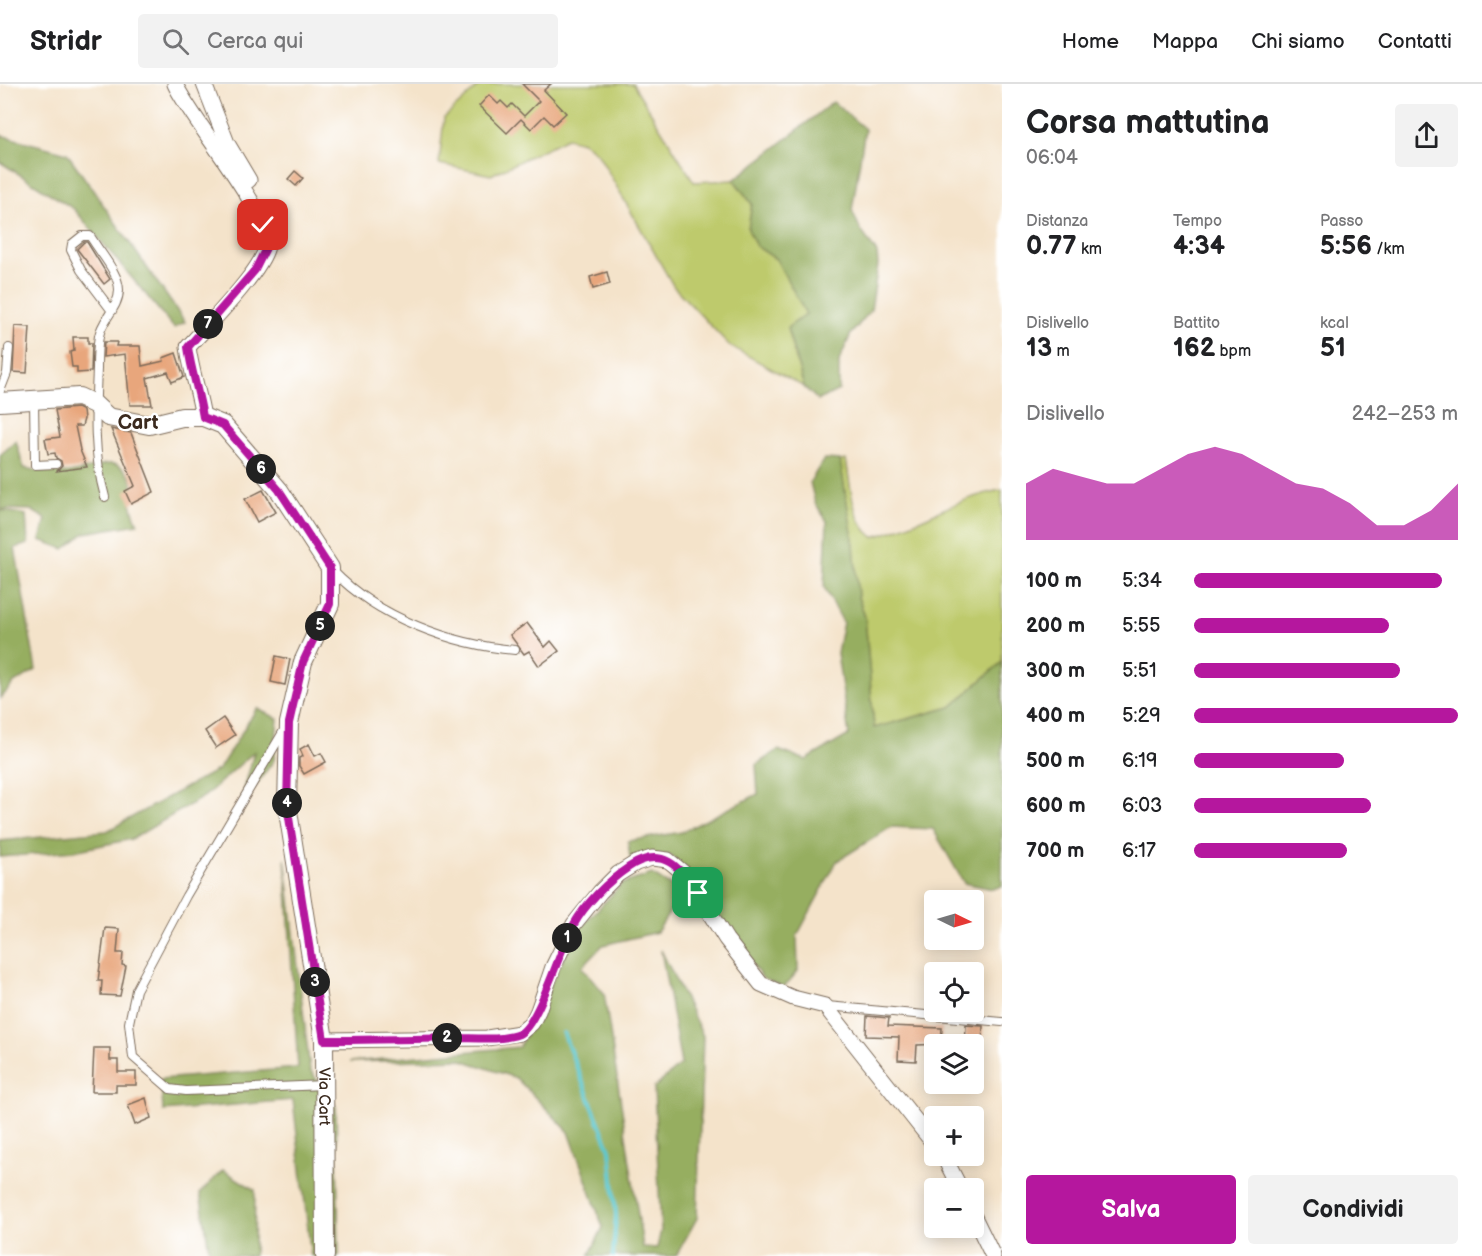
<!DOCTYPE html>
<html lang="it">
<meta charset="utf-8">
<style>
:root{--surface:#fff;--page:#f2f2f2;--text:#202124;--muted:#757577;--line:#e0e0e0;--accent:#b5179e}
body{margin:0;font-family:"Balsamiq Sans",sans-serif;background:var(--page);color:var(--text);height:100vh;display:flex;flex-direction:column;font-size:22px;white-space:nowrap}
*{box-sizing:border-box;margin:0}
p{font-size:20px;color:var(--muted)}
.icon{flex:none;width:33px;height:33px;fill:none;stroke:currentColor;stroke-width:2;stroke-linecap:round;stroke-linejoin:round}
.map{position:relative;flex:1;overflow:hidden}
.drawer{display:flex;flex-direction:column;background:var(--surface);width:480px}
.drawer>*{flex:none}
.needle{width:39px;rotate:95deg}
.fabs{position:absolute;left:924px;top:806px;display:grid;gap:12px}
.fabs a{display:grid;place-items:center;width:60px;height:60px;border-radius:6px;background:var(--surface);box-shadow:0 3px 15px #0003;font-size:30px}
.pin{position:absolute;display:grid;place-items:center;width:51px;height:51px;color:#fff;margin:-26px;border-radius:12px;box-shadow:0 3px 9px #0006}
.km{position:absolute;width:30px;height:30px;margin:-15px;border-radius:50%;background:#222;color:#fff;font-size:16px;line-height:30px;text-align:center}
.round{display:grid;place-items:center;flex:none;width:63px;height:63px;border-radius:6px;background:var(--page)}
.summary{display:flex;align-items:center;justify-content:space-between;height:102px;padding:0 24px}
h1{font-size:33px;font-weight:700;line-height:45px}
.metrics{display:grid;grid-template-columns:repeat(3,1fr);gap:9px;height:102px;padding:6px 24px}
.metrics div{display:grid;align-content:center}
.metrics b{font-size:26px;font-weight:700}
.metrics small{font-size:16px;font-weight:400}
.metrics p{font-size:16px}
.chart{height:168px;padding:12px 24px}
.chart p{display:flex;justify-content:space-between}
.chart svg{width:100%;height:108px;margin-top:6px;fill:var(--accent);opacity:.7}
.primary-button{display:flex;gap:12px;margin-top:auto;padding:12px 24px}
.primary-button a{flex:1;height:69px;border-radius:6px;background:var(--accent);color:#fff;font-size:24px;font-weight:700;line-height:69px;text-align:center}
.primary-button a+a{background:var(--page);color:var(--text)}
ul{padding:0 24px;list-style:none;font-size:20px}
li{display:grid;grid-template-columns:96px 72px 1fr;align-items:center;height:45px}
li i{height:15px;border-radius:8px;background:var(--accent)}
header{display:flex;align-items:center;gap:36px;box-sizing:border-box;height:84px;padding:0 30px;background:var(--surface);border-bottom:2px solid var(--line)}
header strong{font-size:28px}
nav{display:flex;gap:33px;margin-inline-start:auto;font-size:21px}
.search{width:420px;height:54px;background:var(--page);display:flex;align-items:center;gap:15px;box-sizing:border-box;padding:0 21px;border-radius:6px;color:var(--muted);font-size:22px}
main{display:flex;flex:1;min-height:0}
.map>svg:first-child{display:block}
.green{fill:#beca6c;stroke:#7c7a45;stroke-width:1.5}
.forest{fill:#96ae60;stroke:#686c3f;stroke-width:1.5}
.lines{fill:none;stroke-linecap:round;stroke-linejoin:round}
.stream{stroke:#5cc9d1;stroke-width:4}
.building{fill:#e8a67c}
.service-casing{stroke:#7c6b5a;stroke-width:10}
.minor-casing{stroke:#7c6b5a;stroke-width:17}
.tertiary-casing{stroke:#7c6b5a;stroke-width:20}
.service{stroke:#fff;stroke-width:8}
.minor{stroke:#fff;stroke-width:15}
.tertiary{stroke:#fff;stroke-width:18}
.route-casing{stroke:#fff;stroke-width:12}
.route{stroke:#b5179e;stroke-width:8}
.labels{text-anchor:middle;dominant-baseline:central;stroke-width:4.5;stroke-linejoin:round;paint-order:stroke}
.street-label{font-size:16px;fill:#3b2a1e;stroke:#fff}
.quarter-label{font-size:20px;font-weight:bold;fill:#3b2a1e;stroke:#fff}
</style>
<header>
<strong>Stridr</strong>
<div class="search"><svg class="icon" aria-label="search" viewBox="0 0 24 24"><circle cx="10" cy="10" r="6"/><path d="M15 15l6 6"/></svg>Cerca qui</div>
<nav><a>Home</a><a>Mappa</a><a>Chi siamo</a><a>Contatti</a></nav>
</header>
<main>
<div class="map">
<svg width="1002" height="1172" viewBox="0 0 1002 1172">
<rect width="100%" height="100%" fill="#fff"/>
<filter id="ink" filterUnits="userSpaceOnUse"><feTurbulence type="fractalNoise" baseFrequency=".0167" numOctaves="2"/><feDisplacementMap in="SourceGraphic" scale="12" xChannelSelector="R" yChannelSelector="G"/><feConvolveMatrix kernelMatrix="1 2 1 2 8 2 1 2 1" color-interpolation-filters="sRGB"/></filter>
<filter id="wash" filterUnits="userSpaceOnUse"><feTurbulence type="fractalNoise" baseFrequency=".008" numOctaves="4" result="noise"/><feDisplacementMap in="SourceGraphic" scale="24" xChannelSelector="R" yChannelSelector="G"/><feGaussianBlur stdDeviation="1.35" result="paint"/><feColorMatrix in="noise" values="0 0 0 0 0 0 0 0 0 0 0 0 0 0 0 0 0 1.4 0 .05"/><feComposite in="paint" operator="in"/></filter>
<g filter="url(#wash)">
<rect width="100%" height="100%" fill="#f4e3ca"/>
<!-- green -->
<g class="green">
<polygon points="481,0 633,0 694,98 734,96 752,120 748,145 756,162 776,175 806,230 787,244 804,303 730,262 674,203 598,70 583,58 567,54 491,91 439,80 444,34"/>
<path d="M846,376C851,402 851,436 873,453C918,442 956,413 1002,406V578L951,623L874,644L865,533L858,513L854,461L840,377Z"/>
</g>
<!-- forest -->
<g class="forest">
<polygon points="833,18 865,45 852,126 860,145 877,169 878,181 871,226 851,250 839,277 839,306 818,316 804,303 787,244 806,230 776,175 756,162 748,145 752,120 734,96"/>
<polygon points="0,51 67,69 185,238 174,244 74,125 0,78"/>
<path d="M16,357L24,384C27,385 67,390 69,389C91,387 118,366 131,395C134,401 131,410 131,418C132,425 135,433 138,440L85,449L64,465L40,456L46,435L31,426L0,425V371Z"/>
<polygon points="824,375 840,376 854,461 858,513 865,533 874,644 951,623 1002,578 1002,802 993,805 964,799 933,745 891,743 837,777 797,852 798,887 784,903 763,895 671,771 630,774 628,757 682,748 758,710 756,681 778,666 806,676 849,651 837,569 843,538 824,503 827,437 815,419 810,398"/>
<polygon points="0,426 26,431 28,460 15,464 36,586 14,599 0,615"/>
<polygon points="257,624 278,635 274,676 239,725 254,668 205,712 132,755 74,767 0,773 0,757 107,747 219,685"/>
<polygon points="285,773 310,986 336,1023 339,1172 311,1172 293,1016 163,1027 161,995 298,984"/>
<polygon points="652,790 682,809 657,848 603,861 582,883 604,909 643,1163 657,1164 661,1146 654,1004 681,980 661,866 703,952 697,1134 676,1172 589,1172 603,1143 569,1048 516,994 459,975 350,978 519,963 578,846 622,800"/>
<polygon points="223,1086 255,1106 254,1172 210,1172 200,1109"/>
</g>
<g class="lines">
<!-- stream -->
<polyline class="stream" points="563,949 610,1066 616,1131 613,1172"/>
</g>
<g id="blocks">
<!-- building -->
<g class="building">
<polygon points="522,0 551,0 544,6 566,29 553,41 544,32 531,45 521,35 507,49 479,22 489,11 498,20 501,17 508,24 512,20 524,32 539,17"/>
<polygon points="295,87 303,94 296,102 288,95"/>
<polygon points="84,158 87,158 110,195 104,200 77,165"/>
<polygon points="607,188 610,200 593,205 590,193"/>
<polygon points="15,242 30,243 27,289 13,288"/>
<polygon points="73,253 88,253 88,259 92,259 91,288 77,289 77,283 72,283 70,268 74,267"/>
<polygon points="104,258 117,258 116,262 140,262 142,282 164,277 163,274 176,269 184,293 172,298 168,288 147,294 152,321 130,321 125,270 103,273"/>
<polygon points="77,324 83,327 84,335 82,342 75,342 80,366 87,383 57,387 62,382 61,377 56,374 55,369 48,370 45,355 60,353 55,326"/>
<polygon points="111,345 131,349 154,408 131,420 125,407 135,402"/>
<polygon points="263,406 276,428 257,438 245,415"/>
<polygon points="527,539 545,563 551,557 559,567 539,582 529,567 524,570 510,551"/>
<polygon points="276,572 290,575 285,601 271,598"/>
<polygon points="223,634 235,651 216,664 205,647"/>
<polygon points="309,660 315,672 321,669 326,678 304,690 299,682 299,674 303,672 300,665"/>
<polygon points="105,844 119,845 117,869 123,869 122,881 126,882 120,912 101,911 102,897 98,897"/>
<polygon points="867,932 889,934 888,942 942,944 941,960 917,961 916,977 898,976 899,953 866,952"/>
<polygon points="966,941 983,942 982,960 965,960"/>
<polygon points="94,964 110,964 110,976 118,976 118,988 136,988 136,1001 116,1001 116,1008 92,1008"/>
<polygon points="146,1014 151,1034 135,1041 128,1021"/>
</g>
</g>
</g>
<g filter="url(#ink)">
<use href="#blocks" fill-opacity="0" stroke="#7c6b5a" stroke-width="1.5"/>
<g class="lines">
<!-- service casing -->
<g class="service-casing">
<g id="service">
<polyline points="0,307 7,289 9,264"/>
<polyline points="34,317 35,381 56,380"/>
<path d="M105,413C93,371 95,328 97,285C97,274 97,263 99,252C102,235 119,224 119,206C119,190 102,171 94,158L90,152H82L72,160L71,166L81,186L112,227"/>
<path d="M333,487C377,533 452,561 515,566"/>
<polyline points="283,648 186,812 136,906 129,939 133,973 170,1005 186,1007 324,1001"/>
<polyline points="827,922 1002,938"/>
</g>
</g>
<!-- minor casing -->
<g class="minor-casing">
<g id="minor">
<path d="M175,0C191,36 272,130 267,162C262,187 207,242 188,263C191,287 199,308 203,333"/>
<polyline points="204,0 227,59 249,96"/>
<polyline points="324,956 487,954 520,949 532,939 538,927 553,883 574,840 600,808 618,790 636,779 652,774 668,776 685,790 726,855 761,900 793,914 825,922 934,1060"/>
<polyline points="943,1071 960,1104"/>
<polyline points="974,1133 993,1172"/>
</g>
</g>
<!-- tertiary casing -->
<g class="tertiary-casing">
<g id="tertiary">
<path id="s1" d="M0,318L79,313L94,320L108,333L149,341L182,333H203L223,341L279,406L330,484V520L303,578L289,639L287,721L324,956L325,1172"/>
</g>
</g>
<!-- service -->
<use href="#service" class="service"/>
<!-- minor -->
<use href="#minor" class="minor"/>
<!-- tertiary -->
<use href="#tertiary" class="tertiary"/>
</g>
</g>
<g class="lines" filter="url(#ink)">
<!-- route casing -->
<g class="route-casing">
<path id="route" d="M263,141L267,162L255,186L188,263C191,287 199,308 203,333L223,341L279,406L330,484V520L303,578L289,639L287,721L324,956C368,956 412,955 456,954C475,954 501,957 519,950C538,942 560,864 573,842C585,820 608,797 629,783C662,761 680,783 698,809"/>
</g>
<!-- route -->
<use href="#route" class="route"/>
</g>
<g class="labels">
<!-- street labels -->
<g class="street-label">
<text stroke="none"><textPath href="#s1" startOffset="951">Via Cart</textPath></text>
</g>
<!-- quarter labels -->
<g class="quarter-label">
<text x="138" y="339">Cart</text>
</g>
</g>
</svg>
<div class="fabs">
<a><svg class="needle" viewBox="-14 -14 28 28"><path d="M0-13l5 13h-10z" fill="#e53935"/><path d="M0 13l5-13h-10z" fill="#757577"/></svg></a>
<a><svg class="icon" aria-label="locate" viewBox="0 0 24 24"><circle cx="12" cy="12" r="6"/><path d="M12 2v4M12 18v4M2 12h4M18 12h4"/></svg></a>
<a><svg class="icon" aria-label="layers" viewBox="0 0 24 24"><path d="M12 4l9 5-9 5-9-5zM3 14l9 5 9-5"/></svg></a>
<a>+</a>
<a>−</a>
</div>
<div class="pin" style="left:698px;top:809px;background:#1e9e55"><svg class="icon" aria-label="arrive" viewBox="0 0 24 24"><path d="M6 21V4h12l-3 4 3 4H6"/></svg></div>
<div class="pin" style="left:263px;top:141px;background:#d93025"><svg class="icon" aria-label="check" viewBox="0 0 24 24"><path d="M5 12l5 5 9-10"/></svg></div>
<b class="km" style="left:567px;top:854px">1</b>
<b class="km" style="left:447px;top:954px">2</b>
<b class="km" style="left:315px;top:898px">3</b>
<b class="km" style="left:287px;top:719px">4</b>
<b class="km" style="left:320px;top:542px">5</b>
<b class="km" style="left:261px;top:385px">6</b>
<b class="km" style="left:208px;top:240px">7</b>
</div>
<section class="drawer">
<div class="summary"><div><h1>Corsa mattutina</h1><p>06:04</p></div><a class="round"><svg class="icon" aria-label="share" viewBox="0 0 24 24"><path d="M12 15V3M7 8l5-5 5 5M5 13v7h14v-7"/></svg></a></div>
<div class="metrics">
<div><p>Distanza</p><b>0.77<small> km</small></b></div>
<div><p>Tempo</p><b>4:34</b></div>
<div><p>Passo</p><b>5:56<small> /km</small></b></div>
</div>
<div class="metrics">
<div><p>Dislivello</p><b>13<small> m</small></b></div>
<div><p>Battito</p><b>162<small> bpm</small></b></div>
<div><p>kcal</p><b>51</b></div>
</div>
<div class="chart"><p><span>Dislivello</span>242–253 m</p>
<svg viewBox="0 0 160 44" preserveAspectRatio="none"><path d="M0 44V21L10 15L20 18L30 21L40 21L50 15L60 9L70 6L80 9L90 15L100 21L110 23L120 29L130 38L140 38L150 32L160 21V44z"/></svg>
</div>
<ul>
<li><b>100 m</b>5:34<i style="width:94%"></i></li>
<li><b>200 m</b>5:55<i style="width:74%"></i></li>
<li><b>300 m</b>5:51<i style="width:78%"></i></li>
<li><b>400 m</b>5:29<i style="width:100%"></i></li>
<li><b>500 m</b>6:19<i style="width:57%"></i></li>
<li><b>600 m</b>6:03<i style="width:67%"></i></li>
<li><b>700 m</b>6:17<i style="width:58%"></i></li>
</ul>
<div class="primary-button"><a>Salva</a><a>Condividi</a></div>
</section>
</main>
